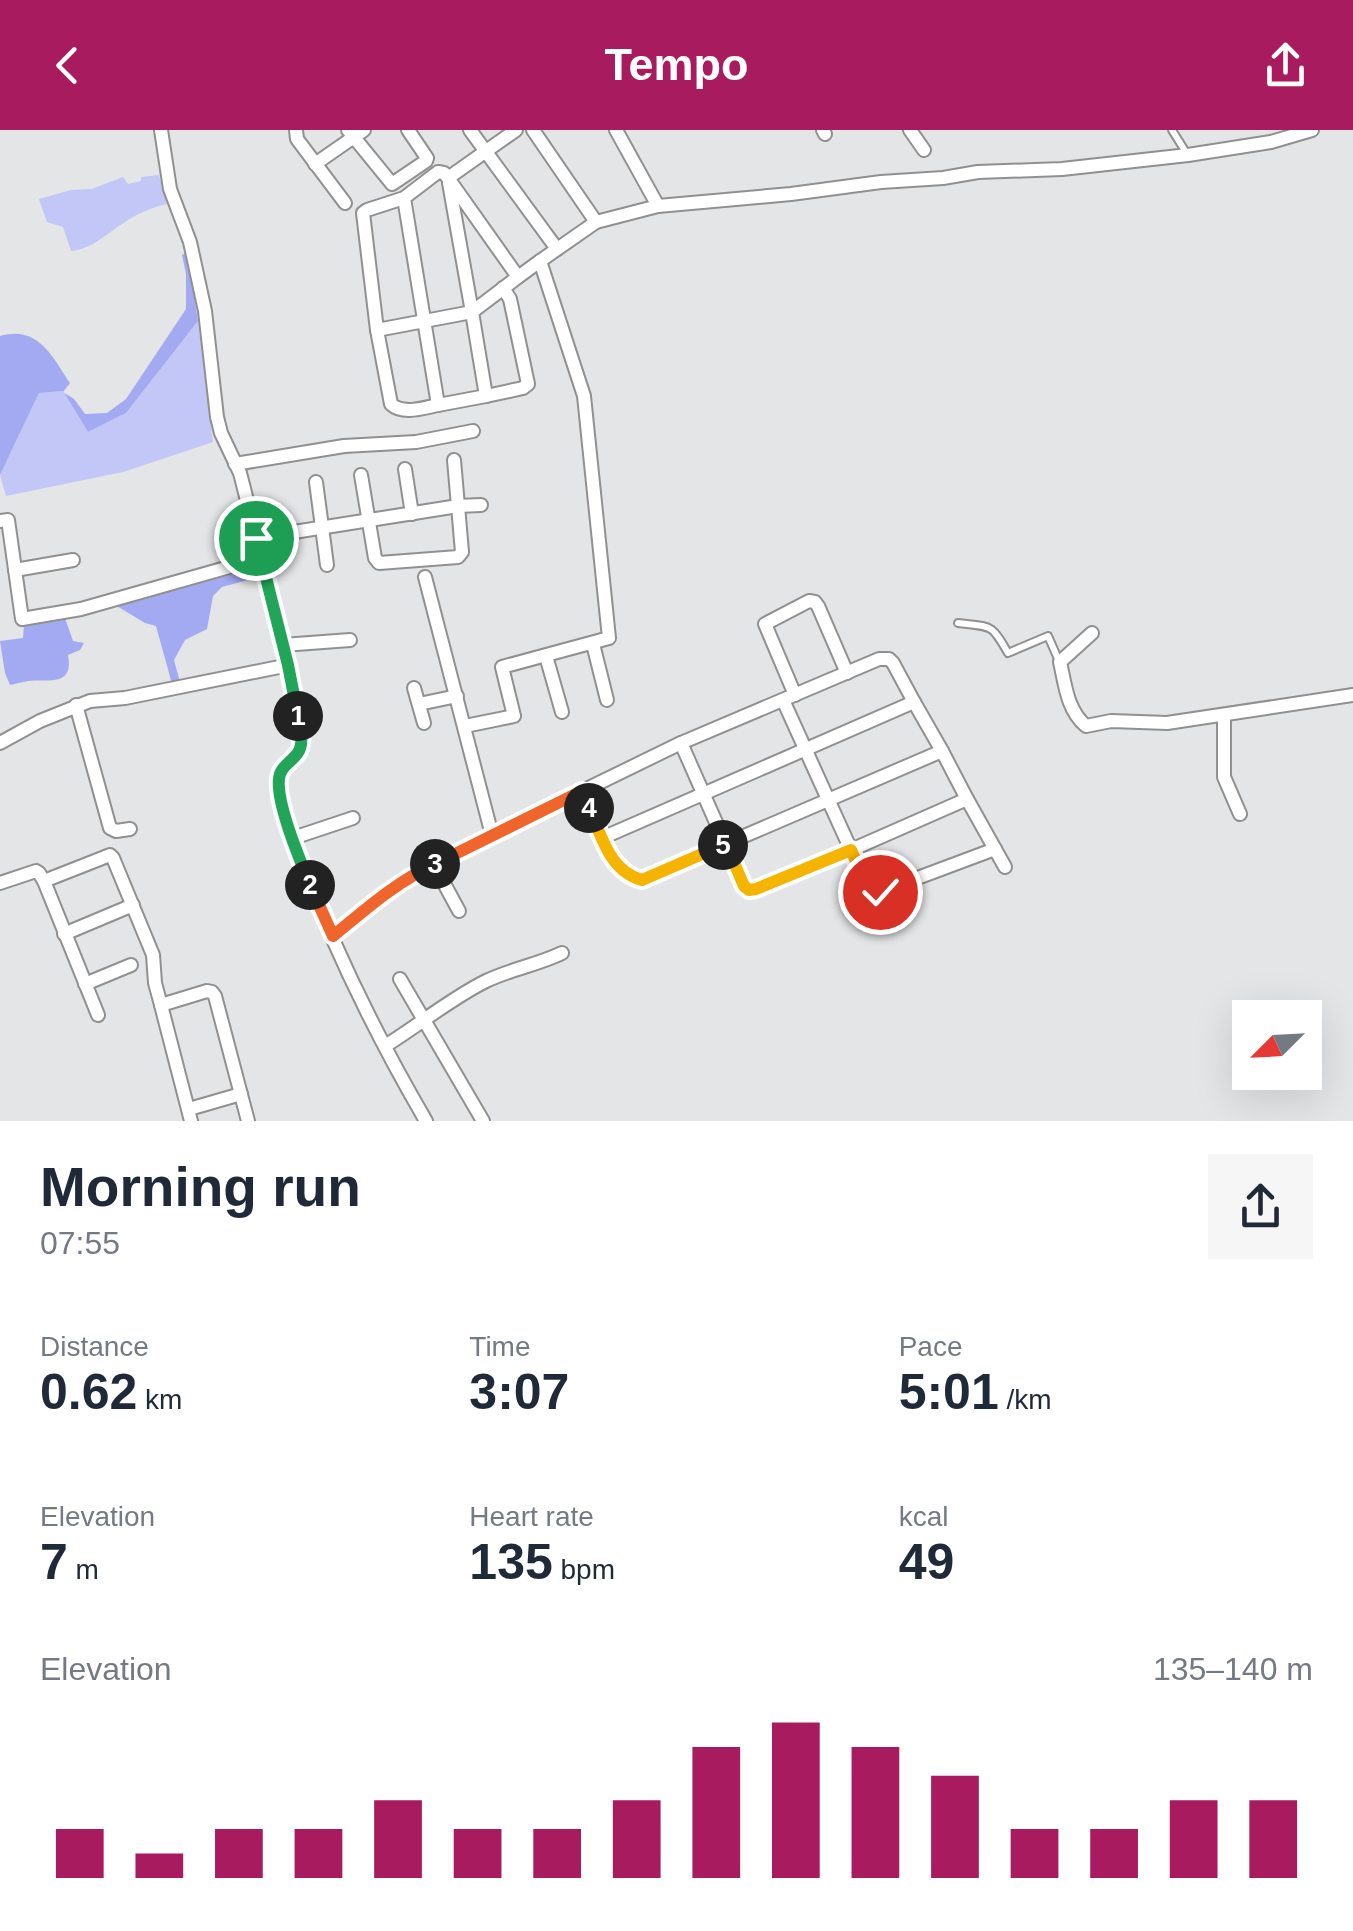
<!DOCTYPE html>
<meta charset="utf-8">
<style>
:root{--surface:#fff;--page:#f6f6f7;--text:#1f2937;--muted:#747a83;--accent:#a81c5f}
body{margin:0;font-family:Helvetica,sans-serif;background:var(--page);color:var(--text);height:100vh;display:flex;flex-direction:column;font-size:38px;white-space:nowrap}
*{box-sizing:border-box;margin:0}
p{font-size:32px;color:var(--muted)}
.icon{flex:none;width:55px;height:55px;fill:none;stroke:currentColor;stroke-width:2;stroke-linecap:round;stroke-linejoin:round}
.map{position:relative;height:991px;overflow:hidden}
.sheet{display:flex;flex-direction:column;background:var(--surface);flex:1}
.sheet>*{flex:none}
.needle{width:65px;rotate:246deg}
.controls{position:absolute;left:1232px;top:870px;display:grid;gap:20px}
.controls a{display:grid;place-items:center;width:90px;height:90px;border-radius:0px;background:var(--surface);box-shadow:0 10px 40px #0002;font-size:50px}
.pin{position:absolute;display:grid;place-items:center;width:85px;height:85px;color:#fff;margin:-42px;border:5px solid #fff;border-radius:50%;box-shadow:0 2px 10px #0007}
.km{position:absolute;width:50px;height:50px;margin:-25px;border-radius:50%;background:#222;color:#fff;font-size:28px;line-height:50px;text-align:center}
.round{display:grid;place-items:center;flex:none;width:105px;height:105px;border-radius:0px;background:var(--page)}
.summary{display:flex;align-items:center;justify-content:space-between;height:170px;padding:0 40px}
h1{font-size:55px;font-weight:700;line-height:75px}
.metrics{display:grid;grid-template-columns:repeat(3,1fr);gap:15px;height:170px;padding:10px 40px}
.metrics div{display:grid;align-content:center}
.metrics b{font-size:50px;font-weight:700}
.metrics small{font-size:28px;font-weight:400}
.metrics p{font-size:28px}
.chart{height:280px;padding:20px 40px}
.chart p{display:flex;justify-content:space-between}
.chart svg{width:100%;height:180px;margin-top:10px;stroke:var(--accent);stroke-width:6}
header{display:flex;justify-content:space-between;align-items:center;height:130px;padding:0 40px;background:var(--accent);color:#fff;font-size:45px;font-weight:700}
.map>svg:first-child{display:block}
.green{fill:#c2c7f7}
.forest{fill:#a4aaf1}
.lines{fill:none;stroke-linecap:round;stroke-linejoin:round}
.lane-casing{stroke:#909091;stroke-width:10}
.street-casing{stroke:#909091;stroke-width:16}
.lane{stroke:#fff;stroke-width:6}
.street{stroke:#fff;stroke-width:12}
.split-1-casing{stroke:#fff;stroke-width:20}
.split-2-casing{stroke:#fff;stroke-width:20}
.split-3-casing{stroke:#fff;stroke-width:20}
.split-4-casing{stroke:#fff;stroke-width:20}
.split-5-casing{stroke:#fff;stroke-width:20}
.split-6-casing{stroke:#fff;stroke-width:20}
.split-1{stroke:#22a559;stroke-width:12}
.split-2{stroke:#22a559;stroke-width:12}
.split-3{stroke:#f0652b;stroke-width:12}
.split-4{stroke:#f0652b;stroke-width:12}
.split-5{stroke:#f5b400;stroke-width:12}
.split-6{stroke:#f5b400;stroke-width:12}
</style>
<header><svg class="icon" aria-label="back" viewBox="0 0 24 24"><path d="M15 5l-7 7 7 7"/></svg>Tempo<svg class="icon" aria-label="share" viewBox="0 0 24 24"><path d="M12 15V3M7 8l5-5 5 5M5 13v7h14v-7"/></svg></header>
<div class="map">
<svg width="1353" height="991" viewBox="0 0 1353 991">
<rect width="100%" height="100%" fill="#e4e5e6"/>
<!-- green -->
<g class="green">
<path d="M159,45L167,74C150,78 136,84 122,94C105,105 92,119 71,121L63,97L47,92L39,69L71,60L92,59L123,47L128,54L141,51V47Z"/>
<polygon points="198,191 213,312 123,342 6,366 0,345 39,263 63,261 88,302 126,283"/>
</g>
<!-- forest -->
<g class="forest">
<path d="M187,122L198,191L126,283L88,302L63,261L39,263L0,345V206C38,195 52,226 70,253L63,262L74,269L85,284L107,283L126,269L186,179V144L182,125Z"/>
<polygon points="257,438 255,448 222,457 213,466 207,499 185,510 174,530 180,552 172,554 156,496 145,493 115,475"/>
<path d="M65,488L73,511L84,513L80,520L68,525C74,557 49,549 28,551C22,552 16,554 10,555L5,543L0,511L23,508L24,495Z"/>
</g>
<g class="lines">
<!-- lane casing -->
<g class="lane-casing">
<g id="lane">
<polyline points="1172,0 1187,24"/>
<path d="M958,493C992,497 991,493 1008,523L1048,506L1059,531"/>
</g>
</g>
<!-- street casing -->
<g class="street-casing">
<g id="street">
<path d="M161,0L170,59L190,112L205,181L217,287L221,303L240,343L289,535L301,613C296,629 280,635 279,652C278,677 291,704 299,726C333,817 377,907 426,991"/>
<polyline points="296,0 297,9 345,73"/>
<polyline points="348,0 392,54 426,31 427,28 408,0"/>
<polyline points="470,0 557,119"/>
<polyline points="533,0 596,92"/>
<polyline points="616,0 658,76"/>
<polyline points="823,0 825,4"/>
<polyline points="910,0 924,20"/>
<polyline points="315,34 364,0"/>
<path d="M404,68L438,275C423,278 403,285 391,274L377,200L363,83L367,80L404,68L438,42L444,43L448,48L516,0"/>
<polyline points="540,131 596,92 658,76 791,64 881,52 943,48 978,42 1062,39 1188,25 1271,12 1312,0"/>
<polyline points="377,200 472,182 449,53"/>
<polyline points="486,266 523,258 528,254 510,169 503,158"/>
<polyline points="438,275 486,266 472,182 518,147 448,48"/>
<polyline points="235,334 344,316 416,312 473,301"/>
<polyline points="405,339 412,384"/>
<polyline points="361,345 375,428 379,433 458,427 462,422 454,330"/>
<polyline points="316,352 327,435"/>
<polyline points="0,391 8,390 22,489 81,479 261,428"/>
<polyline points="256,408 458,376 481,375"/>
<polyline points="15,440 73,430"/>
<polyline points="425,447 492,705"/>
<path d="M1092,503L1060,532C1065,554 1067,580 1086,596L1111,591L1167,593L1353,565"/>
<polyline points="593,514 607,570"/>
<polyline points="283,515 350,510"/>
<polyline points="546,526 562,582"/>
<polyline points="414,558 424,593"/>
<polyline points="795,565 765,494 809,471 815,472 818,476 847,543"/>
<polyline points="419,574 457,566"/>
<polyline points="76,575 110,698 116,701 130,699"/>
<polyline points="1224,585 1224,647 1240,684"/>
<polyline points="465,596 514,586 502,537 609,508 584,266 540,131 518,147"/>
<polyline points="0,613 40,591 90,571 125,568 289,535"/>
<polyline points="681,613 744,756 749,760 756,759 851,720 783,570"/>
<polyline points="942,621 967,669 851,720 867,756 880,762 995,719"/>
<path d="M582,661C596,692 605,740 642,750L942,621L914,572"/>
<polyline points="967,669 1005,737"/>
<polyline points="293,708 353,688"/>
<polyline points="434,735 459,781"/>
<polyline points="0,753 36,741 39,743 44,751"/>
<polyline points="64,804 133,775"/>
<polyline points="333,806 389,759 414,743 681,613 879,529 889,529 893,533 914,572 602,708"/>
<polyline points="400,849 483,991"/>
<polyline points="85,854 131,835"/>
<polyline points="161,875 191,991"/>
<polyline points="98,885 44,751 110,725 113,728 153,825 155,853 161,875 207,861 212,862 215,866 248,991"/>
<path d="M385,916C419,895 450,869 486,851C511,839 537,835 562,823"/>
<polyline points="189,979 241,964"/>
</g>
</g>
<!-- lane -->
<use href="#lane" class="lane"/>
<!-- street -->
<use href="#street" class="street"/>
</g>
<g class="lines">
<!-- split-1 casing -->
<g class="split-1-casing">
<polyline id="split-1" points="256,408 288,535 298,586"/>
</g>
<!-- split-2 casing -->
<g class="split-2-casing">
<path id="split-2" d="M298,586C300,597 305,614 297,624C290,633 280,637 279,649C276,674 301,732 310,755"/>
</g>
<!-- split-3 casing -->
<g class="split-3-casing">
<path id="split-3" d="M310,755L333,806C366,779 396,752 435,734"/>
</g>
<!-- split-4 casing -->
<g class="split-4-casing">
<polyline id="split-4" points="435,734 582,661 589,678"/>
</g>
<!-- split-5 casing -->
<g class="split-5-casing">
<path id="split-5" d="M589,678C602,706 609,741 642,750L723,715"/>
</g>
<!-- split-6 casing -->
<g class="split-6-casing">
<polyline id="split-6" points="723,715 726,714 744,756 749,760 756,759 851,720 867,756 872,760 880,762"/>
</g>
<!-- split-1 -->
<use href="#split-1" class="split-1"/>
<!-- split-2 -->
<use href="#split-2" class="split-2"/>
<!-- split-3 -->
<use href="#split-3" class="split-3"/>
<!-- split-4 -->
<use href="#split-4" class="split-4"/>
<!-- split-5 -->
<use href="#split-5" class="split-5"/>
<!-- split-6 -->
<use href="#split-6" class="split-6"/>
</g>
</svg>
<div class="controls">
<a><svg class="needle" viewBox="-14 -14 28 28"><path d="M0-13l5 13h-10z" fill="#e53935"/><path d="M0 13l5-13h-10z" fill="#747a83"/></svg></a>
</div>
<div class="pin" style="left:256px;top:408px;background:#1e9e55"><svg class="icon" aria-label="arrive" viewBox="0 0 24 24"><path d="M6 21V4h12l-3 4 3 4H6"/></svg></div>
<div class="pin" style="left:880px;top:762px;background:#d93025"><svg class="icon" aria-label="check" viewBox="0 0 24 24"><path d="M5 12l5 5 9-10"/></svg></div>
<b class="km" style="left:298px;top:586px">1</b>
<b class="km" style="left:310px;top:755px">2</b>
<b class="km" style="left:435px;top:734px">3</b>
<b class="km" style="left:589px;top:678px">4</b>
<b class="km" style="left:723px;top:715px">5</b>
</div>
<section class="sheet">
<div class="summary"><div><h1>Morning run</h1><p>07:55</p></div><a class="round"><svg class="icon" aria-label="share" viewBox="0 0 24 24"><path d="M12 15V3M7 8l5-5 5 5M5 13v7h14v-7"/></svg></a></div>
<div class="metrics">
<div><p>Distance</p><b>0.62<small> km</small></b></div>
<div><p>Time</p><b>3:07</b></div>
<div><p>Pace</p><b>5:01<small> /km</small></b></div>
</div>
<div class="metrics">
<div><p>Elevation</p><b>7<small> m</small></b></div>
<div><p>Heart rate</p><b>135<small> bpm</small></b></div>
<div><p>kcal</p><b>49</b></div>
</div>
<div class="chart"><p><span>Elevation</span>135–140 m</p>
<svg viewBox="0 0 160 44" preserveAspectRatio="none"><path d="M5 44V32M15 44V38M25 44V32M35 44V32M45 44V25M55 44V32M65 44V32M75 44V25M85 44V12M95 44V6M105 44V12M115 44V19M125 44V32M135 44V32M145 44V25M155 44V25"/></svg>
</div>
</section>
